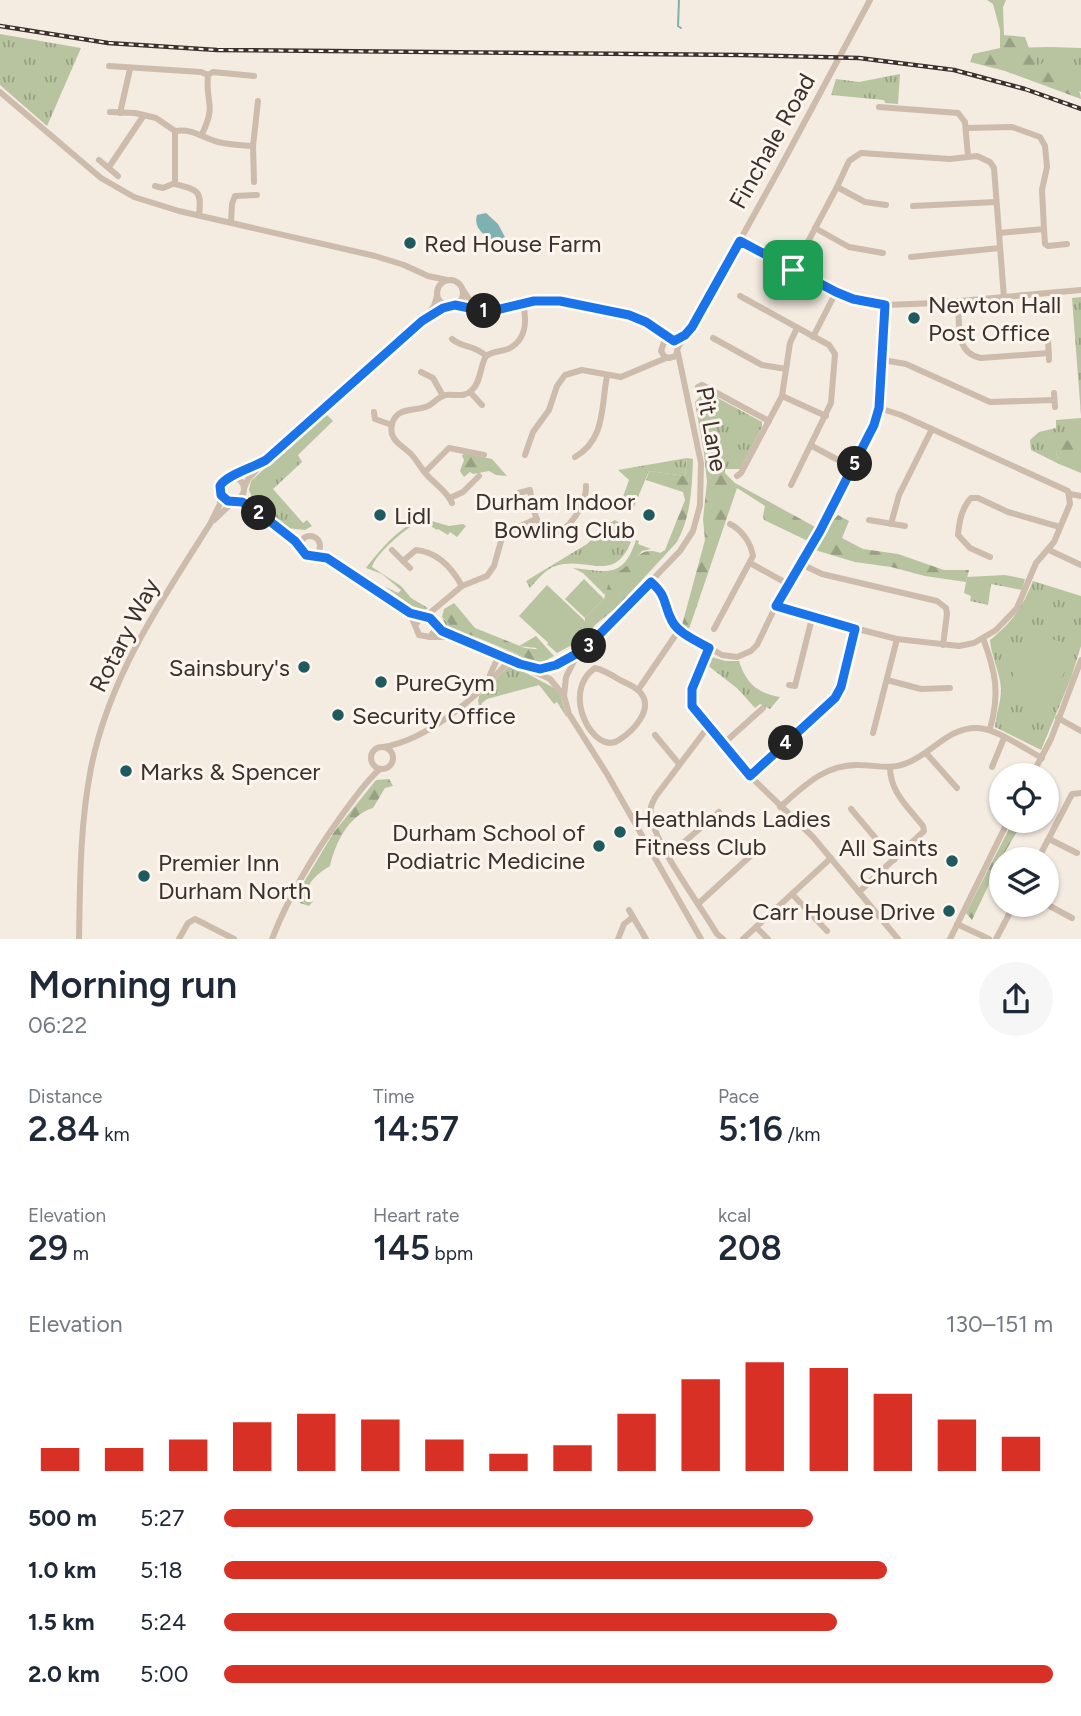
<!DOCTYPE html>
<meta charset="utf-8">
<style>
:root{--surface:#fff;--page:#f6f6f7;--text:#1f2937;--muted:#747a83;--accent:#d93025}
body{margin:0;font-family:Figtree,sans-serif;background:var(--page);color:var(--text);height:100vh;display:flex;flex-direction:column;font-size:26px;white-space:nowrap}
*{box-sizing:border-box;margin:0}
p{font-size:23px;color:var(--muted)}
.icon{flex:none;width:38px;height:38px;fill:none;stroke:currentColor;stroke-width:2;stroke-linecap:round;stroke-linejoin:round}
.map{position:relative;height:939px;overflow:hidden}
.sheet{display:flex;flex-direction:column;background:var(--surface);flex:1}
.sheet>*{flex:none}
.fabs{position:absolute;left:989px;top:763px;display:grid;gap:14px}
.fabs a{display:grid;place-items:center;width:70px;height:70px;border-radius:50%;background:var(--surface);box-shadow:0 2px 5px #0004;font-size:35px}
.pin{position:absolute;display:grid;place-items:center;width:60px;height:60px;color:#fff;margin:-30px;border-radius:14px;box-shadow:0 4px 10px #0006}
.km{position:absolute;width:35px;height:35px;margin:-18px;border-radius:50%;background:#222;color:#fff;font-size:19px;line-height:35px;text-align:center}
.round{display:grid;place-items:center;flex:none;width:74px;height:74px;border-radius:37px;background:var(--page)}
.overview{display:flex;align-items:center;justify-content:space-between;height:119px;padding:0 28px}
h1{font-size:38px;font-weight:600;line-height:52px}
.stats{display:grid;grid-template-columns:repeat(3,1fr);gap:10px;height:119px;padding:7px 28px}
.stats div{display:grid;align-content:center}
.stats b{font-size:35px;font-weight:600}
.stats small{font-size:19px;font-weight:400}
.stats p{font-size:19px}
.chart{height:196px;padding:14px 28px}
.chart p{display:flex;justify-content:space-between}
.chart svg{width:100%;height:126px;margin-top:7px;stroke:var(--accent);stroke-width:6}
ul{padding:0 28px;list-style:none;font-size:23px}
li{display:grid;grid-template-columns:112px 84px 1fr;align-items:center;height:52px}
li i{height:18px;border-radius:9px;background:var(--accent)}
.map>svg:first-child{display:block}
.grass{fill:url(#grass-tufts)}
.forest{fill:url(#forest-firs)}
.pitch{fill:#b8c4a0}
.water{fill:#7fb0b2}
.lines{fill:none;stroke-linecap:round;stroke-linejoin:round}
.stream{stroke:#7fb0b2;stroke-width:2}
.minor{stroke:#cdbbac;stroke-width:6}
.rail-casing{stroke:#3b302b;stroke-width:4.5}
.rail{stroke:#fbf5ee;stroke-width:2;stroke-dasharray:5;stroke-linecap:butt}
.route-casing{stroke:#fff;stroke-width:14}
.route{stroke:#1a73e8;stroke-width:9}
.poi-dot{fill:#1f5a5e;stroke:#fbf5ee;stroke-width:2.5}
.labels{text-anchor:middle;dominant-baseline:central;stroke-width:6;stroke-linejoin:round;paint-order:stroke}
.street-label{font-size:24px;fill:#3b302b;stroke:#fbf5ee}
.poi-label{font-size:24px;fill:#3b302b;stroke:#fbf5ee;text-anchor:start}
</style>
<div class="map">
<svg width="1081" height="939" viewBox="0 0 1081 939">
<defs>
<pattern id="grass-tufts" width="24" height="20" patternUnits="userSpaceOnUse" patternTransform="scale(1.75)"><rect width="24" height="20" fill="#b8c4a0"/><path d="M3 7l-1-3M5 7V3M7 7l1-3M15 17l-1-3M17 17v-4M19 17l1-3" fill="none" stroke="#97a083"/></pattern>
<pattern id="forest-firs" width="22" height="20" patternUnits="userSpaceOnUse" patternTransform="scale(1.75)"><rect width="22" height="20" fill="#b8c4a0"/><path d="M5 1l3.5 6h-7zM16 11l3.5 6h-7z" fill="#97a083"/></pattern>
</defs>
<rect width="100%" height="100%" fill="#f4ebe1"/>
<!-- grass -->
<g class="grass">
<polygon points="0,34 81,48 47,126 0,85"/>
<polygon points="1048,47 1081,48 1081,92 1017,60 1007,48"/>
<polygon points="900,74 898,104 885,103 884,100 831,95 836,79 859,82"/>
<polygon points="1081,297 1081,415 1072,298"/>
<polygon points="705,391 762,422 762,427 740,469 725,469 704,453 695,402"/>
<polygon points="325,413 333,421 298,455 302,462 273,489 303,523 307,520 312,526 305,530 287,528 252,497 249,490 251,481"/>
<polygon points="1081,418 1081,436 1078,436 1056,452 1059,464 1031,450 1030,440 1039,432 1056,428 1056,420"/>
<polygon points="687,458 685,476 649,471 633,509 625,506 622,510 619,508 629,480 618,470"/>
<path d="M425,519L449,526L463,524L466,526L457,537L450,532L448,535L438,529L437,530C430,526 424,521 416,524C404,529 375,555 372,567L401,586L411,598L428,608L424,611L412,606L384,586L398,593L401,590L382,574L366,568C378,552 404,521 425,519Z"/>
<path d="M615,520L618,522L621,533L625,536L623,539L631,542C613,585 587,555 555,566C545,570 537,580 530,588L526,581L587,544L606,525Z"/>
<path d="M636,540L639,541L638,544L651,549L642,551L608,588L605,595L583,573L573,568C606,571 623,580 636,540Z"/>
<polygon points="1005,575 1025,579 1022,590 991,584 988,605 970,601 971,596 964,593 967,577"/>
<path d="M1033,581L1081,596V646L1071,678L1041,750L995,727C996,714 1001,702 1001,689C1000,672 991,656 990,640C1012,623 1023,606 1033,581Z"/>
<path d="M442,617C450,629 512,653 528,658C534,660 540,659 545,659L536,648L519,646L536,636L554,656L539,664L527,660L449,628L446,626Z"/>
<path d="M712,657L725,661H739C746,683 757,693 780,697L770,709L760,704L755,708L738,689L706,664Z"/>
<polygon points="508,667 515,667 554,688 560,693 567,718 557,702 554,704 539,685 487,699 482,703 480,710 478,701 479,696"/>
</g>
<!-- forest -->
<g class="forest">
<path d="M987,0H1006L1003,7L1004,35L1025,37L1035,65H1040L1055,51L1057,57L1051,67C1063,76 1081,83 1081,99L1005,71L970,62L973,54L1000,48V30L993,4Z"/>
<polygon points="1078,436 1081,436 1081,473 1059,464 1056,452 1061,443"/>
<polygon points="464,453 492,459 507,476 496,475 489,471 473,474 470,472 464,477 460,471 464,460 462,456"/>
<polygon points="704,453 725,469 725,473 735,483 817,528 810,542 764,520 763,516 765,506 737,488 689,629 682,625 705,540 703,519 707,482"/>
<path d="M687,458L693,459C692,488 691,516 677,542L617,607L595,625L585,638L557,653L547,644L556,635L585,621V618L604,599L611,575C633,569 636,544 660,553L665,550L685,500L683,492L646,480L649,471L685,476Z"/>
<polygon points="838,515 849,521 842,538 863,549 898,554 944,570 969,570 966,582 925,576 891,567 855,562 815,550 827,528"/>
<polygon points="454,603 475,628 525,648 544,650 548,654 546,659 532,660 454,628 442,617 444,609"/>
<path d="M389,779L393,786L385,788L373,808C349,815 335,843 330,866C318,873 307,882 305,897L313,901L309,906L300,903L298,892L334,832L376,780Z"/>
<polygon points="1013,821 1023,821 1001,859 972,920 966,913"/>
</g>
<!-- pitch -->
<g class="pitch">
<polygon points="584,579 604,599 585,618 565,599"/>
<polygon points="547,585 585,621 567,641 555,649 519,616"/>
<polygon points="1028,631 1073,646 1051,711 1006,696"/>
</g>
<!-- water -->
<path class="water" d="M486,213L498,224L506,239L503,242C490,241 472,230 477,215Z"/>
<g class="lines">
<!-- stream -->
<polyline class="stream" points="679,0 678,26 681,28"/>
<!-- minor -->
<g class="minor">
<path d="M109,66L201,72L208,75C205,103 217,104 202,134"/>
<polyline points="208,75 213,72 254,76"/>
<polyline points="0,92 101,178 134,197 179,211 375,256 404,265 428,276 447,280"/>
<polyline points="879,107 958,113 965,122 968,156"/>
<path d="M110,112L135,113L156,118L175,131V184C198,190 202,190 199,215"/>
<polyline points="120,113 130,69"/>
<polyline points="966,128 1012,127 1040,137 1045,146 1047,167 1042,190 1044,229 999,233"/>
<path d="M175,131C192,128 203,138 218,142C230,145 241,145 253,146"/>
<polyline points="99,160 118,176"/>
<polyline points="109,167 144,115"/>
<polyline points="254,182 253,146 258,101"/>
<polyline points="155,186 163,188 175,183"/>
<polyline points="837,187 865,202 886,205"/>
<polyline points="913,206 996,202"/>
<polyline points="231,222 232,204 235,196 257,195"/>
<polyline points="815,228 849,247 883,253"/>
<polyline points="1044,229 1045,244 1048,246 1067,244"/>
<polyline points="740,241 836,292 869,302 885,305 937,303 1081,290"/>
<polyline points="911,257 1000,248"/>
<polyline points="793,270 837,187 849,161 861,153 950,159 977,156 990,162 994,168 1004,298"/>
<circle cx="450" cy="293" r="13"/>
<polyline points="463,290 471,302 481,310"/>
<polyline points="740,296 829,345 835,354 831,403 791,485"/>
<path d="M958,301C960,324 954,353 981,358L1049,353"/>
<polyline points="455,305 487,311 547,300 583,304 638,318 669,340"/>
<polyline points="427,318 448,307"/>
<polyline points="813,337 836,292"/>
<polyline points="713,338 762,365 786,369"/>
<polyline points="1048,338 1049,360"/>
<path d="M452,339C462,348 475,345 486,356"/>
<polyline points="674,341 678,347 676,356 669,358 664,356 661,351 664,342 674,341 684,336"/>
<polyline points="678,347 692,327 781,166 870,0"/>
<polyline points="883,360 906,364 990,402 1054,400"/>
<polyline points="421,372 433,378 443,396"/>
<polyline points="698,387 702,385 769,421"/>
<polyline points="470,392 482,405"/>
<polyline points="1054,393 1055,407"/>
<polyline points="782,396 826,416"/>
<polyline points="374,412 375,419 392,425"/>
<polyline points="812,446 853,468"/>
<polyline points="525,455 533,432 549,410 557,386 565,375 582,370 621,377 666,358"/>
<path d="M575,457C606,439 601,406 607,376"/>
<polyline points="425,472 449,448 484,455"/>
<polyline points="233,476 258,464"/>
<polyline points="737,476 741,473 782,396 790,343 797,328"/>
<circle cx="232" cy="489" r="12"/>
<polyline points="244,488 248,479 266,460 422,321 434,306 437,296"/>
<path d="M519,493L530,490C532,501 533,514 539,523C558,553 587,506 586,486"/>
<polyline points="1070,494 1081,496"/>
<polyline points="450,498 463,492 479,476"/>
<polyline points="236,501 253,508 300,546"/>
<path d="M452,503C447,491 436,485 427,475C421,469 417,460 411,454C402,445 388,440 392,424C397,406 415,412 428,406C434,403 439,396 446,395C456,394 464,398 472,390C481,382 480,366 486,356C493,351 500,352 508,349C527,340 527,321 523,303"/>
<polyline points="214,520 233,502"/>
<polyline points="869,520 905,526"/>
<polyline points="891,524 899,495 932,429"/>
<circle cx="310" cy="546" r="10"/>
<polyline points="392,550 410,568"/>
<polyline points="1049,550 1081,565"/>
<polyline points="313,556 327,558 410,613 423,617"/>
<path d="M990,557L970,548L958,535C959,522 962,507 971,498H978L1008,512L1060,527"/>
<path d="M403,561L416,550C438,552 452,568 462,586"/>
<polyline points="750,563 788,584"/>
<polyline points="801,564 822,574 937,601 946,608 947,614 943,645"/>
<path d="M651,582L663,595L672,622L681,632L722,655L737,657L751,651L757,645L782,593L820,531L874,425C885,387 884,345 885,305"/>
<polyline points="776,606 799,614 897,639 959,646 974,643 996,630 1017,608 1036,563 1054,542 1070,504 1068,491 901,415 879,408"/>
<polyline points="410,613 419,635 430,637 435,630 435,624 430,618 420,619 415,625"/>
<polyline points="425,617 462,586 487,576 494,566 503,534 536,519"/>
<polyline points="436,626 550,679 564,696"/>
<path d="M714,629L753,556C751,543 742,530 730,524"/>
<polyline points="430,637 453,637"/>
<path d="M983,638C996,673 1000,693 990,729"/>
<path d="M709,648C700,669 684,693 697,715L750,776L813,837L898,939"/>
<polyline points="577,655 566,677 564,696 569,714 607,774 701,939"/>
<polyline points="520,664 545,668 585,650 680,551 693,531 700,505 701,463 678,353"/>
<path d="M595,668C604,670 612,675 620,680C626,683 634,686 639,691C656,708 633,731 619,740C595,757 559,693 595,668Z"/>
<polyline points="490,675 499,655"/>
<polyline points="887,680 921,689 950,688"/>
<polyline points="789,685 795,686 812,618"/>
<polyline points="638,690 679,630"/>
<polyline points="1058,718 1081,731"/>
<path d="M708,727L656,796C652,803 649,809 651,817C658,850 699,903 717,934L723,939"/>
<polyline points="873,733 897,639"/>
<polyline points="655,735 679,764"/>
<polyline points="723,744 763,708"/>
<circle cx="382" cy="758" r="11"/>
<path d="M383,747C429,740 480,694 510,660"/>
<polyline points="926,753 957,788"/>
<polyline points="992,767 1004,738"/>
<polyline points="1032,775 1051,739 1081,660"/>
<polyline points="750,776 835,698 840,687 855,629"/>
<path d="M780,807C804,786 825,764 859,765C875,765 891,770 907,763C933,753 948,727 978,728C997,729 1025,749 1042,758"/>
<polyline points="851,809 894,860"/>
<polyline points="1049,839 1077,853"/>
<polyline points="668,856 719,812"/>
<polyline points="1038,859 1072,794 1081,793"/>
<path d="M859,892L924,831L923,826C908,807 890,792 890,767"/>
<polyline points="792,894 827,931"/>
<polyline points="699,903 757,850"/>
<polyline points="1046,904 1072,918"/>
<polyline points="629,910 646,939"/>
<polyline points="957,924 989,939"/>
<polyline points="756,927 768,939"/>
<path d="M79,939C80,882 80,824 91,768C109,677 161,601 210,524L220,504L221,495"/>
<polyline points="179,939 188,923 195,919 234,939"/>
<path d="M272,939C290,893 313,855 342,815C354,799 365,782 380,769"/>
<polyline points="618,939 624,924 633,917"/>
<polyline points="743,939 831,858"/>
<polyline points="950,939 1008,821"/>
<polyline points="996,939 1014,905"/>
</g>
<!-- rail casing -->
<g class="rail-casing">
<polyline id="rail" points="0,26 108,43 217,50 740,55 859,58 954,70 1025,89 1081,109"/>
</g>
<!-- rail -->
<use href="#rail" class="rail"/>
</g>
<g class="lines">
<!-- route casing -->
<g class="route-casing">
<path id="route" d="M740,241L836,292L853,299L885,305L879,408L874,425L820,531L776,606L855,629L841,687L835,698L750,776L692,706V689L709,648C697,641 679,634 672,621C663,604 668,597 651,582L585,649L556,665L540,669L520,664L442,631L430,618L410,613L327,558L306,555L295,541L253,508L242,502L228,501L221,495L220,486C226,475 254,467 266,460L422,321L443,308L455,305L488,312L534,301H560L629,315L646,322L674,341L685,335L692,327Z"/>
</g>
<!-- route -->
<use href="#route" class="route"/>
</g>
<!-- markers -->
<g class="poi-dot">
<circle cx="410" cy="243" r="7"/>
<circle cx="914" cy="318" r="7"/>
<circle cx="380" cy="515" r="7"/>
<circle cx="649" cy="515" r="7"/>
<circle cx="304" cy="667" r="7"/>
<circle cx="381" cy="682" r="7"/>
<circle cx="338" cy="715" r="7"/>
<circle cx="126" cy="771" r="7"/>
<circle cx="620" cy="832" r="7"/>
<circle cx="599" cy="846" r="7"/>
<circle cx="952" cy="861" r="7"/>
<circle cx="144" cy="876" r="7"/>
<circle cx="949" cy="911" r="7"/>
</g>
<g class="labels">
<!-- street labels -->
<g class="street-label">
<text transform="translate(772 141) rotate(-61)">Finchale Road</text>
<text transform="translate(712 429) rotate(80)">Pit Lane</text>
<text transform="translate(124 635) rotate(-63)">Rotary Way</text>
</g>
<!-- poi labels -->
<g class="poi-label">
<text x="424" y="243">Red House Farm</text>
<text x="928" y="304">Newton Hall<tspan x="928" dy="28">Post Office</tspan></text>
<text x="635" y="501" text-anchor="end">Durham Indoor<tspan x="635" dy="28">Bowling Club</tspan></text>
<text x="394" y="515">Lidl</text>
<text x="290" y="667" text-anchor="end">Sainsbury's</text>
<text x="395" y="682">PureGym</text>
<text x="352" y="715">Security Office</text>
<text x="140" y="771">Marks &amp; Spencer</text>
<text x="634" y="818">Heathlands Ladies<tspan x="634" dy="28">Fitness Club</tspan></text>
<text x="585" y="832" text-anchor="end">Durham School of<tspan x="585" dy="28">Podiatric Medicine</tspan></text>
<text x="938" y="847" text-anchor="end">All Saints<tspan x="938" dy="28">Church</tspan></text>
<text x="158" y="862">Premier Inn<tspan x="158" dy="28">Durham North</tspan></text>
<text x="935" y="911" text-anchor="end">Carr House Drive</text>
</g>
</g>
</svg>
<div class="fabs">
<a><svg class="icon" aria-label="locate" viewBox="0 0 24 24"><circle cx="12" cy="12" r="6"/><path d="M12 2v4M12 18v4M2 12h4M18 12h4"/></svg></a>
<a><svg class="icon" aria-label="layers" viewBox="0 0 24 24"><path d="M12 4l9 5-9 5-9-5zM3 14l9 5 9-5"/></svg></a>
</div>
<div class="pin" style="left:793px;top:270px;background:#1e9e55"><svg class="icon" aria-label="arrive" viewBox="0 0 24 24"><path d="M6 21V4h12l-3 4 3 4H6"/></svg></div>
<b class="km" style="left:484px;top:311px">1</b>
<b class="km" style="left:259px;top:513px">2</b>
<b class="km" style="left:589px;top:646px">3</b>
<b class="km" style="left:786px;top:743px">4</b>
<b class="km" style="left:855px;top:464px">5</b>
</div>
<section class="sheet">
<div class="overview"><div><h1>Morning run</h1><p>06:22</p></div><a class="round"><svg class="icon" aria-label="share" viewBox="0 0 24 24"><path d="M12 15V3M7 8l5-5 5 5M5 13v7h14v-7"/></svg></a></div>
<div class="stats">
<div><p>Distance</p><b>2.84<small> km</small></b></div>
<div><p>Time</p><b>14:57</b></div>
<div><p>Pace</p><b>5:16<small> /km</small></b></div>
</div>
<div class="stats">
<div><p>Elevation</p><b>29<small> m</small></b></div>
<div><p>Heart rate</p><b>145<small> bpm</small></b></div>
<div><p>kcal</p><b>208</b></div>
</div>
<div class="chart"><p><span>Elevation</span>130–151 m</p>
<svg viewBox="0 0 160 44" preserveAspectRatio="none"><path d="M5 44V36M15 44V36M25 44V33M35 44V27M45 44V24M55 44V26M65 44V33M75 44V38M85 44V35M95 44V24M105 44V12M115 44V6M125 44V8M135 44V17M145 44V26M155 44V32"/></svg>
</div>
<ul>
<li><b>500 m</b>5:27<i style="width:71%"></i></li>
<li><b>1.0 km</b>5:18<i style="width:80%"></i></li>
<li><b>1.5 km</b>5:24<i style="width:74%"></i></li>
<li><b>2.0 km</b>5:00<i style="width:100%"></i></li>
</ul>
</section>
